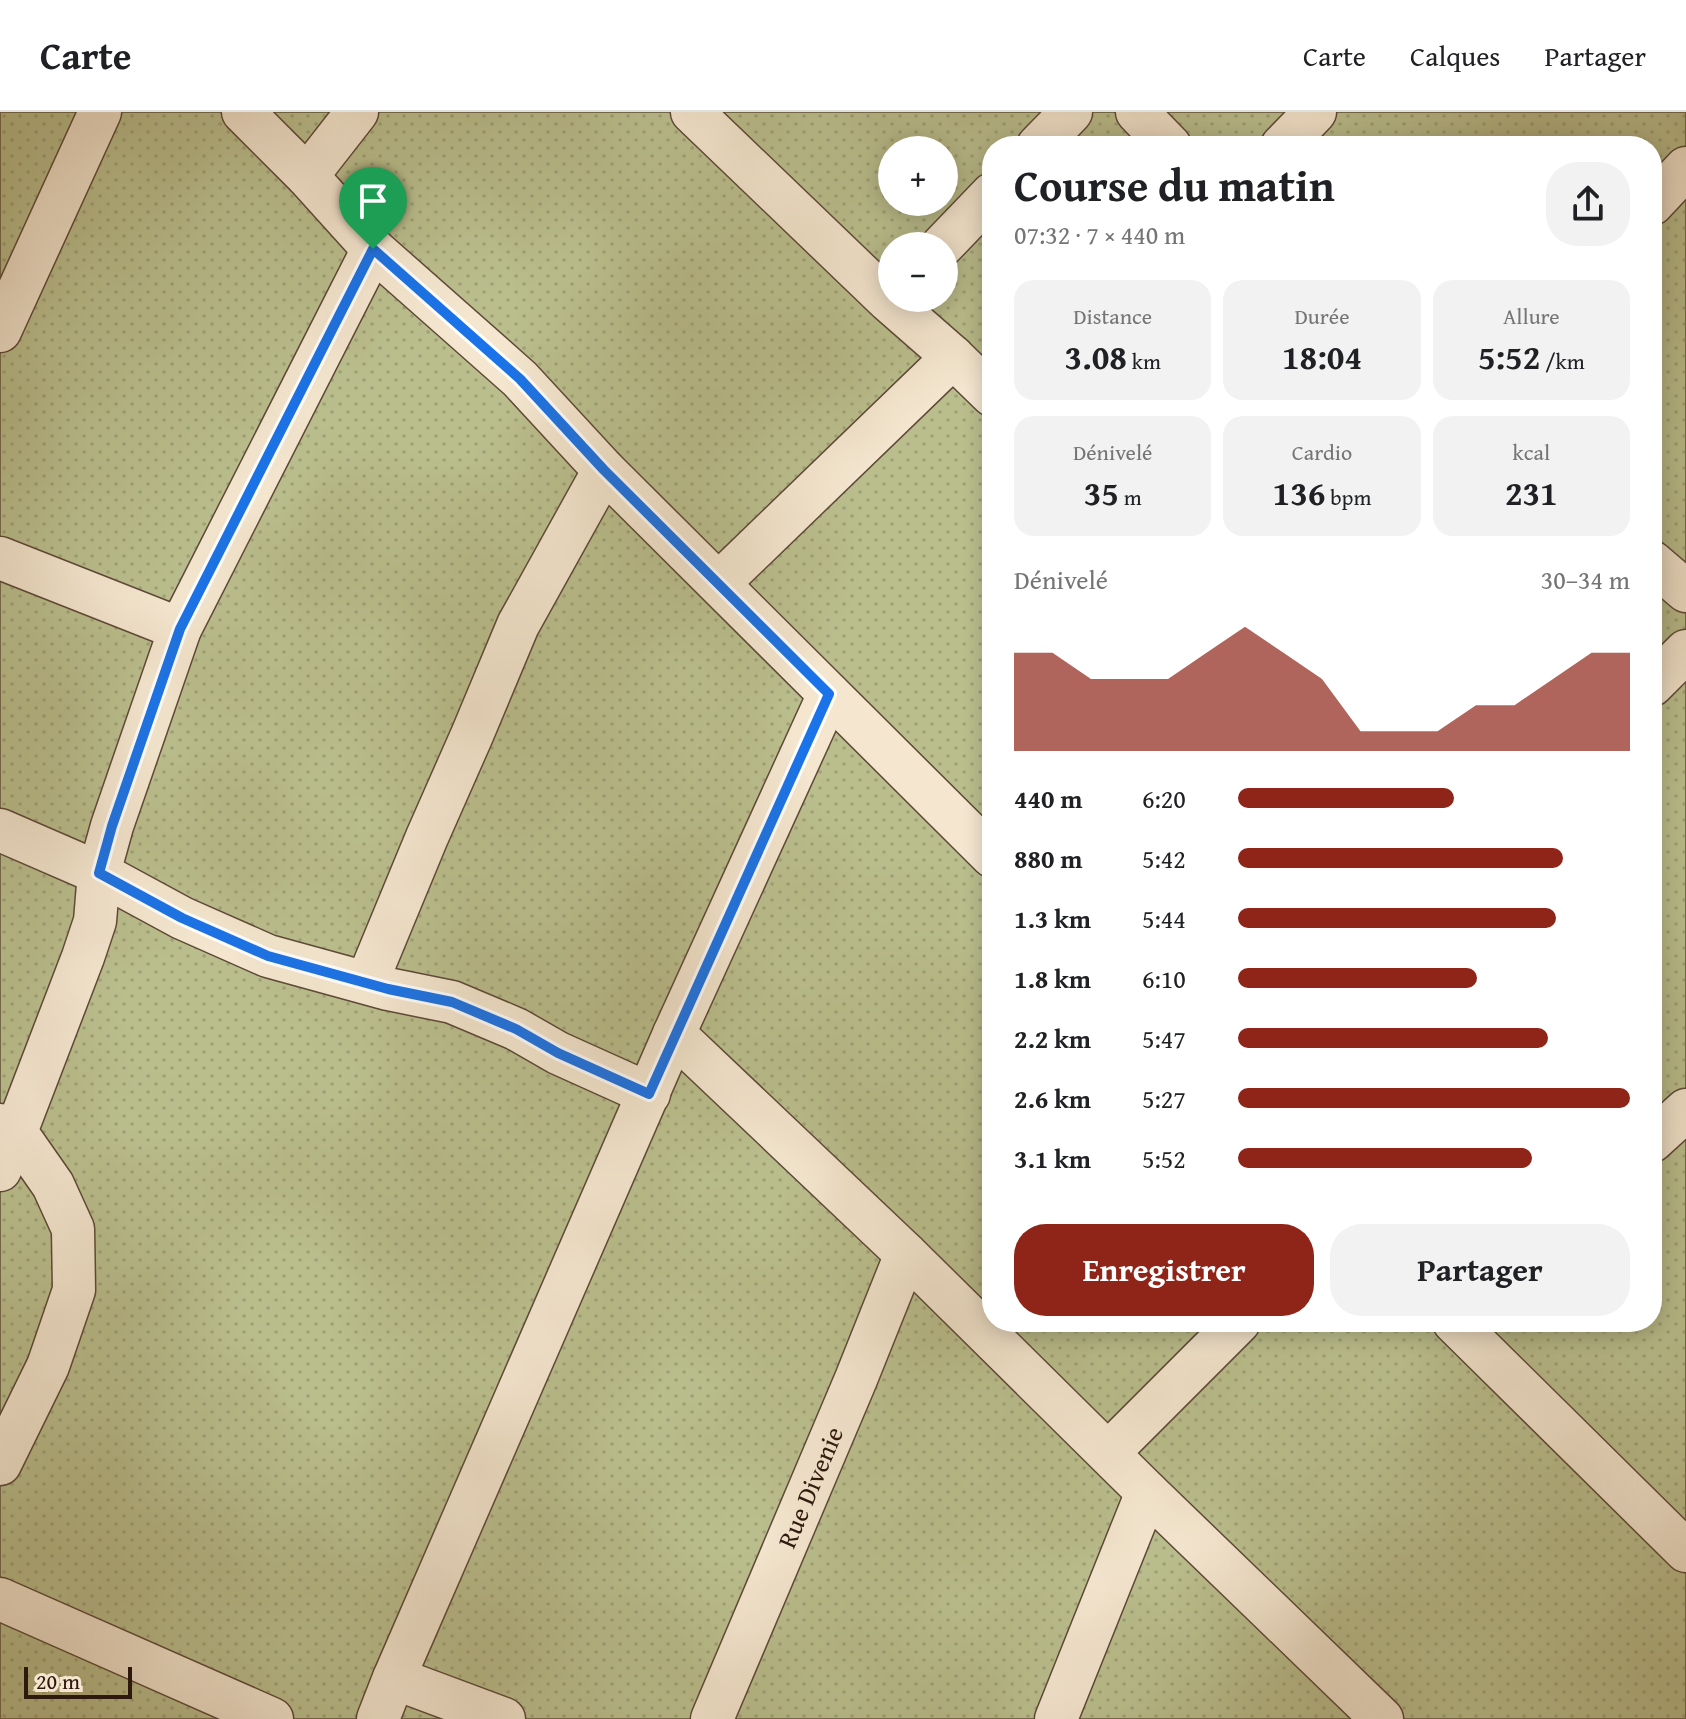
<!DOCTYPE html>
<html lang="fr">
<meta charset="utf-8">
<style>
:root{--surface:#fff;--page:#f2f2f2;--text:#202124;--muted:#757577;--line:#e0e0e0;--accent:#8f2418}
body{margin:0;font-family:"Gentium Book Plus",serif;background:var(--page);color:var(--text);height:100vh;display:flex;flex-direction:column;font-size:30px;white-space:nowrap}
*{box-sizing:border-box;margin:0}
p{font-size:26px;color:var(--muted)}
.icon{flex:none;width:44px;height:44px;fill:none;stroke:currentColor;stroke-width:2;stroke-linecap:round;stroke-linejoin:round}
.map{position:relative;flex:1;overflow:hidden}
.panel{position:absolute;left:982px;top:24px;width:680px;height:1196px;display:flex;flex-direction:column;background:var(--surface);border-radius:32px;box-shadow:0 4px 20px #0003}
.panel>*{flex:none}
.fabs{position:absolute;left:878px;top:24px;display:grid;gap:16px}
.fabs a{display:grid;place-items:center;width:80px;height:80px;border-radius:50%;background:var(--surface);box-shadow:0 4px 20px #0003;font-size:40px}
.scale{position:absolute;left:24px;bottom:20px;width:108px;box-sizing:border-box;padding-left:8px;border:4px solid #2e190e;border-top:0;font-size:22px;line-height:28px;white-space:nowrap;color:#2e190e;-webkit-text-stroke:6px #f4e6cf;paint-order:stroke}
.pin{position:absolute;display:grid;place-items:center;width:68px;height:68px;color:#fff;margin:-82px -34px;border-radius:50% 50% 50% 0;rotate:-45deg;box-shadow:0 0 8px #0007}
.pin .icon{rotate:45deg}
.round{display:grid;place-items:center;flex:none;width:84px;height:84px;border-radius:32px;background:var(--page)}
.headline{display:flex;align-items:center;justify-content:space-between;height:136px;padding:0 32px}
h1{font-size:44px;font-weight:700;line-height:60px}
.metrics{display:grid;grid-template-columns:repeat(3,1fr);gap:12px;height:136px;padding:8px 32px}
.metrics div{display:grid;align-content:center;border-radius:20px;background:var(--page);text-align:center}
.metrics b{font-size:34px;font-weight:700}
.metrics small{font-size:22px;font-weight:400}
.metrics p{font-size:22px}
.chart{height:224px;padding:16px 32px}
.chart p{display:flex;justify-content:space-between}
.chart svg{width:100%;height:144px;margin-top:8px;fill:var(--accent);opacity:.7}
.button{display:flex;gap:16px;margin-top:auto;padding:16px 32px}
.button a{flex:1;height:92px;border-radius:32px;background:var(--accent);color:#fff;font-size:32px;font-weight:700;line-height:92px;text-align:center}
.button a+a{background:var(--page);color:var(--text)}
ul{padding:0 32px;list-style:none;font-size:26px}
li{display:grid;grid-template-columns:128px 96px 1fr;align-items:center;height:60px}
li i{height:20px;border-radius:10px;background:var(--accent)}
header{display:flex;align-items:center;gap:48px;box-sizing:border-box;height:112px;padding:0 40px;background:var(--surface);border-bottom:2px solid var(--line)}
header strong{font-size:38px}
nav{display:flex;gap:44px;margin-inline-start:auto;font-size:28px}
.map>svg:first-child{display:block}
.grass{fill:url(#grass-dots);stroke:#746c4e;stroke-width:2;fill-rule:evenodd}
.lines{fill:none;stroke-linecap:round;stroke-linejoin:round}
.minor-casing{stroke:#5e4938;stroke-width:45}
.minor{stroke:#f4e6cf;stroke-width:42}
.route-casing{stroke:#fff;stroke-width:16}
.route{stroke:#1a73e8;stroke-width:10}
.labels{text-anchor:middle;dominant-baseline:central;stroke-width:6;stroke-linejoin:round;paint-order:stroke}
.street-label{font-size:26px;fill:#2e190e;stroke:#f4e6cf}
</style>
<header>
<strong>Carte</strong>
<nav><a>Carte</a><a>Calques</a><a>Partager</a></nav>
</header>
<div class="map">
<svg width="1686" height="1607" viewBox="0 0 1686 1607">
<defs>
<pattern id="grass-dots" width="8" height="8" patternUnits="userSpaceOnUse" patternTransform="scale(2)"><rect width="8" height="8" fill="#babe8d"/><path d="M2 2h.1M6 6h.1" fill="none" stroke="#a0a378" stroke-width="1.8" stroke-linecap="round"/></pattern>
</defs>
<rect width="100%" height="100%" fill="#eed8b5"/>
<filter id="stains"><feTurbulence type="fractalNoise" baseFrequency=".0025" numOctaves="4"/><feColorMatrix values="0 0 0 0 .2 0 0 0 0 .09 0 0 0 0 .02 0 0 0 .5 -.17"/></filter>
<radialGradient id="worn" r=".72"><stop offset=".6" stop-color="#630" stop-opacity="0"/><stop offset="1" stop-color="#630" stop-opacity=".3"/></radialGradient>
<!-- grass -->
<path class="grass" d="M0,0H1686V1607H0ZM992,34H1652V1210H992ZM892,38H944V90H892ZM892,134H944V186H892Z"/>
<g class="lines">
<!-- minor casing -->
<g class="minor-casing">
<g id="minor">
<polyline points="243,0 307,64 373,137 520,267 604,358 992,744"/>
<polyline points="692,0 889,189 953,245 992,283"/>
<polyline points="1137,0 1170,34"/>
<polyline points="1038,34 1071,0"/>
<polyline points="1282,34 1315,0"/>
<polyline points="307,64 357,0"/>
<polyline points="1652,92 1686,56"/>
<polyline points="942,134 992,82"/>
<polyline points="0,219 100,0"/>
<polyline points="0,446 180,517"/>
<polyline points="1652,450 1686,479"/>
<polyline points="719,471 953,245"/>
<polyline points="1652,573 1686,539"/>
<polyline points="0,718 99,761 182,806 268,844 388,877 452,890 516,917 558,941 649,982"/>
<polyline points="367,870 427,725 472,623 518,513 604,358"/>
<polyline points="674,922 906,1142 1147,1380 1382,1607"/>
<polyline points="0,1013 16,1020 0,1058"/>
<polyline points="1652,1029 1686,998"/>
<polyline points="1454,1210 1686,1439"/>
<polyline points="1108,1341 1239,1210"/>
<polyline points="0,1352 48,1254 74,1178 73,1117 53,1073 16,1020 83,845 95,809 99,761 112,714 180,517 373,137"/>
<polyline points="0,1487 272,1607"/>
<polyline points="394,1566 504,1607"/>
<polyline points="378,1607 394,1566 674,922 829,582"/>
<polyline points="712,1607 856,1267 906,1142"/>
<polyline points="1056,1607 1147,1380"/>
</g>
</g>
<!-- minor -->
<use href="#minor" class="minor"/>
</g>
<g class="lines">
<!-- route casing -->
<g class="route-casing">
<polygon id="route" points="373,137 520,267 604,358 829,582 649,982 558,941 516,917 452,890 388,877 268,844 182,806 99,761 112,714 180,517"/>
</g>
<!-- route -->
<use href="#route" class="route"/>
</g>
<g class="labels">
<!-- street labels -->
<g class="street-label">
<text transform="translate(810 1375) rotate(-67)">Rue Divenie</text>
</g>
</g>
<rect width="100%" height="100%" filter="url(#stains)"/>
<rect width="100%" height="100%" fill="url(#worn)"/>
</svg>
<div class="fabs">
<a>+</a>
<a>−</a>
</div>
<div class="scale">20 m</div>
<div class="pin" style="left:373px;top:137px;background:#1e9e55"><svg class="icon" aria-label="arrive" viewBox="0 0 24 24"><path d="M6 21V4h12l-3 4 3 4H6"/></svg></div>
<section class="panel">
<div class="headline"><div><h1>Course du matin</h1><p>07:32 · 7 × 440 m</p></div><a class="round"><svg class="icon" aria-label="share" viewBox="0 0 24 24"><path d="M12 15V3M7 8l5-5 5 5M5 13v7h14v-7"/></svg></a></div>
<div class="metrics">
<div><p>Distance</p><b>3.08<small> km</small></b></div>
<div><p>Durée</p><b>18:04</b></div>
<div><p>Allure</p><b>5:52<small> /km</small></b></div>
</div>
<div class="metrics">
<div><p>Dénivelé</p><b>35<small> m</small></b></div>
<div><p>Cardio</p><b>136<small> bpm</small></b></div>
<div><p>kcal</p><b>231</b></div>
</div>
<div class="chart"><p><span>Dénivelé</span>30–34 m</p>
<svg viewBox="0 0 160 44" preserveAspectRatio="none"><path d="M0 44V14L10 14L20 22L30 22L40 22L50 14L60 6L70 14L80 22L90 38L100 38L110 38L120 30L130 30L140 22L150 14L160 14V44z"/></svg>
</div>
<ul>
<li><b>440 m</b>6:20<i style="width:55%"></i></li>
<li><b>880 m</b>5:42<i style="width:83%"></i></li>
<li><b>1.3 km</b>5:44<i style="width:81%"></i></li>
<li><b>1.8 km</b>6:10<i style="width:61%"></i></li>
<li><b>2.2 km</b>5:47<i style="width:79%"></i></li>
<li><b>2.6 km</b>5:27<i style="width:100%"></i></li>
<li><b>3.1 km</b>5:52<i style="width:75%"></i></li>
</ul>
<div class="button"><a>Enregistrer</a><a>Partager</a></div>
</section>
</div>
